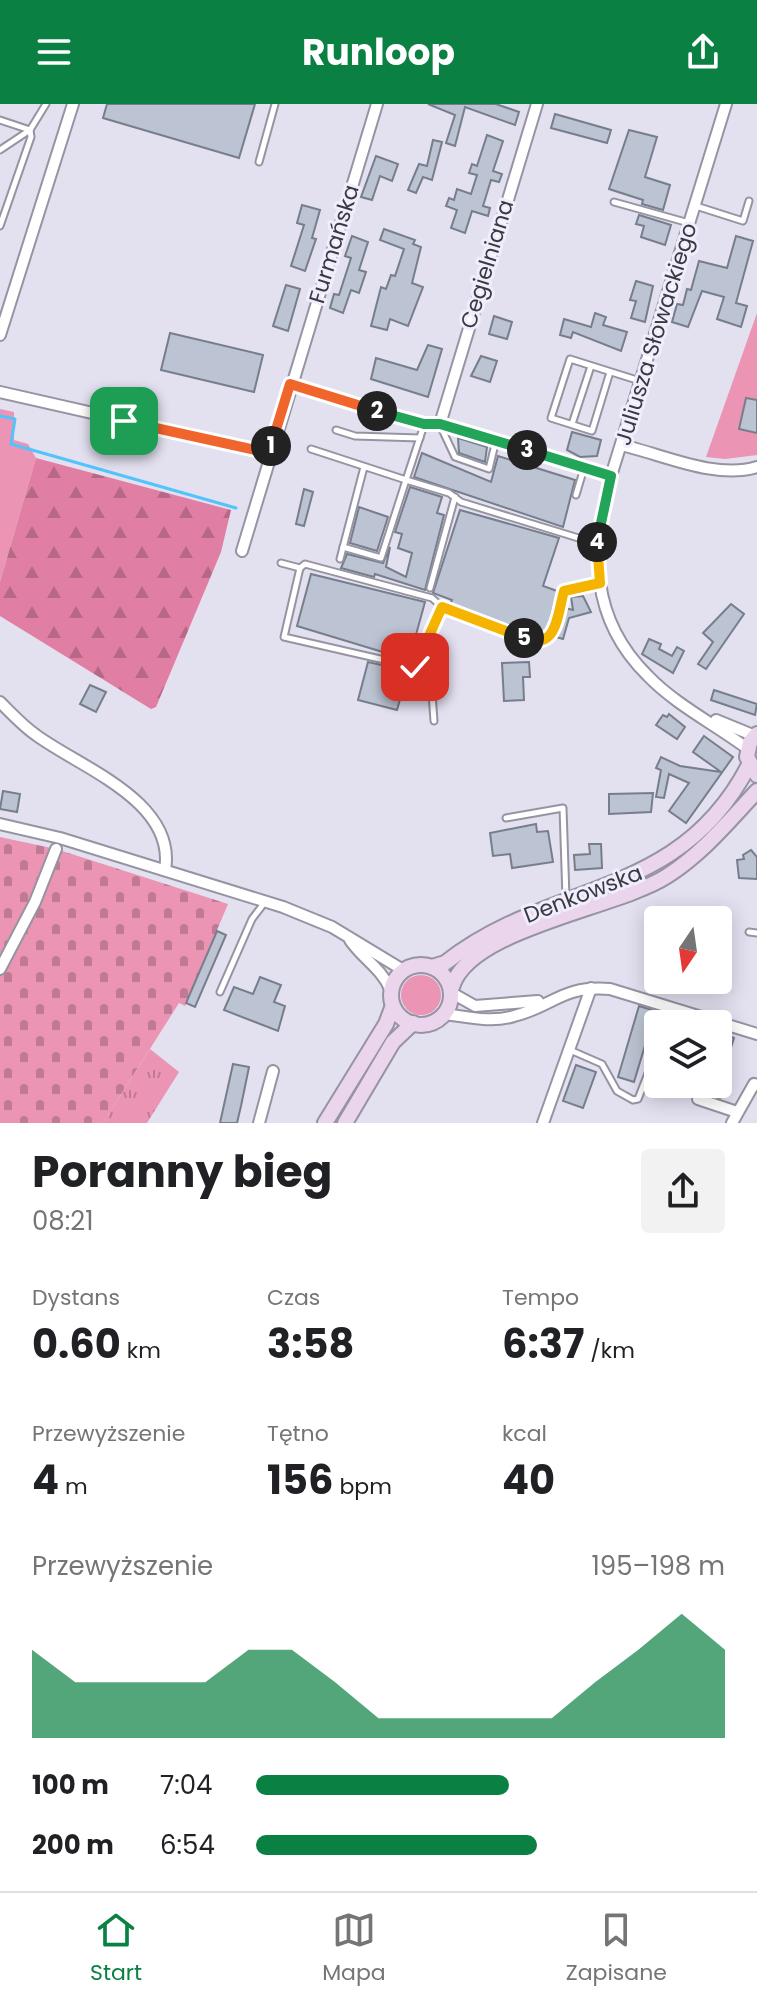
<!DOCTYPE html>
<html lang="pl">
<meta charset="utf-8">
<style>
:root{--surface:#fff;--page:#f2f2f2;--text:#202124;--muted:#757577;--line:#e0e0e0;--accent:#0b8043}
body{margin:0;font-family:Poppins,sans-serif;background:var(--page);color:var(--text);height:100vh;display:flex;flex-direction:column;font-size:30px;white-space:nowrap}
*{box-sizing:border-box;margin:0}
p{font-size:26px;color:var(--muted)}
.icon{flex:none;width:44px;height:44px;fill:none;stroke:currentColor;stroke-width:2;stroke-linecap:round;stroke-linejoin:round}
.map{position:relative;height:1019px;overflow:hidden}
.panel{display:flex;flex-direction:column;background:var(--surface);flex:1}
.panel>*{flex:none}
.needle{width:52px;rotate:193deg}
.controls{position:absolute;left:644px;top:802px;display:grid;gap:16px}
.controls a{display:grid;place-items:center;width:88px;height:88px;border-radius:8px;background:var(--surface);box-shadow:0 4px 20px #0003;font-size:40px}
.pin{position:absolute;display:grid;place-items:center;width:68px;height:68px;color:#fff;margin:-34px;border-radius:16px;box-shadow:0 4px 12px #0006}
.km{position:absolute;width:40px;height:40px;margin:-20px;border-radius:50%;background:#222;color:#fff;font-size:22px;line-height:40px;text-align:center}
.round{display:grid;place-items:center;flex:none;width:84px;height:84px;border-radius:8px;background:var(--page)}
.summary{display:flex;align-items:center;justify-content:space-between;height:136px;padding:0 32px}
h1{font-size:44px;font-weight:700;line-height:60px}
.figures{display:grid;grid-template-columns:repeat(3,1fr);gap:12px;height:136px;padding:8px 32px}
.figures div{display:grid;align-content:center}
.figures b{font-size:40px;font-weight:700}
.figures small{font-size:22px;font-weight:400}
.figures p{font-size:22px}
.chart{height:224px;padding:16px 32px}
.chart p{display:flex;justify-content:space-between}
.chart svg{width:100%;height:144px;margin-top:8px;fill:var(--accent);opacity:.7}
ul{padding:0 32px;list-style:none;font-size:26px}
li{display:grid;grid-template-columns:128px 96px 1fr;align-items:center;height:60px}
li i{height:20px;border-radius:10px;background:var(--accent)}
header{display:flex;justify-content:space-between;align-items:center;height:104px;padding:0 32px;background:var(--accent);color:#fff;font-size:36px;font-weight:700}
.tab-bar{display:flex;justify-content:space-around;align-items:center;height:112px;border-top:2px solid var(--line);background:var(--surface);font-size:22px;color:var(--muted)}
.tab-bar a{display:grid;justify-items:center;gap:4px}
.tab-bar .selected{color:var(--accent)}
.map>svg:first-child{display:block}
.green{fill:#eb94b4}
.forest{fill:url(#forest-firs)}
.cemetery{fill:url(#cemetery-stones)}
.park{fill:url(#park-tufts)}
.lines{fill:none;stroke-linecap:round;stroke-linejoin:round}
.stream{stroke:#53c4fb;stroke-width:3}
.building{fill:#bcc3d2;stroke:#777e8b;stroke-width:2}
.lane-casing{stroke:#9693a2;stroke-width:9}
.street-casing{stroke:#9693a2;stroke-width:14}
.secondary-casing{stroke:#9693a2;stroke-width:18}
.lane{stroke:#fff;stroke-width:5}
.street{stroke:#fff;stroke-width:10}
.secondary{stroke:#ebd5ec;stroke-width:14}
.split-1-casing{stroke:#fff;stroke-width:16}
.split-2-casing{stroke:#fff;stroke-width:16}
.split-3-casing{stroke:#fff;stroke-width:16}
.split-4-casing{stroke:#fff;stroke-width:16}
.split-5-casing{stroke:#fff;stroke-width:16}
.split-6-casing{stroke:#fff;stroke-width:16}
.split-1{stroke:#f0652b;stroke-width:10}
.split-2{stroke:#f0652b;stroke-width:10}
.split-3{stroke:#22a559;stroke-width:10}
.split-4{stroke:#22a559;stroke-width:10}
.split-5{stroke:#f5b400;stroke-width:10}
.split-6{stroke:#f5b400;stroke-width:10}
.labels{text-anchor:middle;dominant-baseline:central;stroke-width:6;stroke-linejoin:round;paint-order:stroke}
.street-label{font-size:22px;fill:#3b3940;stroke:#f0edfd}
</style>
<header><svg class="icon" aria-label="menu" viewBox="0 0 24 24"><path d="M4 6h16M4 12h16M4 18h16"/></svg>Runloop<svg class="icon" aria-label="share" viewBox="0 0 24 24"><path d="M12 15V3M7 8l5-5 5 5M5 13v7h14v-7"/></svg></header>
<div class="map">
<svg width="757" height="1019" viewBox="0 0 757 1019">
<defs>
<pattern id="forest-firs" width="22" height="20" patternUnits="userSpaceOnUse" patternTransform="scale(2)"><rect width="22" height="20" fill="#e07ea3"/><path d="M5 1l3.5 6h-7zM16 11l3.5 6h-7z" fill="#b76886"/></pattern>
<pattern id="cemetery-stones" width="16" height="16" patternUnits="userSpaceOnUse" patternTransform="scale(2)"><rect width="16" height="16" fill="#eb94b4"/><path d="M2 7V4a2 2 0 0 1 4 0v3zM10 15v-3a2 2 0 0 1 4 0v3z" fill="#c07a94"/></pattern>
<pattern id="park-tufts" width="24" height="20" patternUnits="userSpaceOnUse" patternTransform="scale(2)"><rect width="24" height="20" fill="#eb94b4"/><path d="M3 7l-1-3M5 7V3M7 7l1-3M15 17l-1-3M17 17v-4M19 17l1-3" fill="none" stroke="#c07a94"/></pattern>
</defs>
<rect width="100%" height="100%" fill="#e3e0f0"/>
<!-- green -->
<g class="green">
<polygon points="757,209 757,351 725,355 706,353"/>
<polygon points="0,305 14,308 14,336 28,340 36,354 0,478"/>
<circle cx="421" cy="891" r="20"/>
</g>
<!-- forest -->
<polygon class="forest" points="36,354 231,406 221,448 156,603 151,605 0,512 0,478"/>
<!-- cemetery -->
<polygon class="cemetery" points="0,733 56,745 228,800 185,902 179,899 103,1019 0,1019"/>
<!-- park -->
<polygon class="park" points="150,945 179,968 147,1019 103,1019"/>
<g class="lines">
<!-- stream -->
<polyline class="stream" points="0,312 15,315 11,340 236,404"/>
</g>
<!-- building -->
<g class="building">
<polygon points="107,0 255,0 239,54 103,14"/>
<polygon points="428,0 496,0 519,8 515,21 465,3 455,42 446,39 455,11"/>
<polygon points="555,10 611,26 607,39 551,24"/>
<polygon points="629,26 657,33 645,73 670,81 663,106 642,100 643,96 609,85"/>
<polygon points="487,31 503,37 493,67 502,70 499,78 491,76 483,102 490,104 488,112 472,107 465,129 451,124 457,106 446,102 449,94 454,96 457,85 471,90 477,71 469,69 472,60 477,62"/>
<polygon points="433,36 442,38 432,76 423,73 416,89 408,86 419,60 427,62"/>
<polygon points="376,52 398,60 392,77 380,72 372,96 361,93"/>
<polygon points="302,101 320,106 312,134 316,135 305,167 291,162 304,121 297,119"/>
<polygon points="639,111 671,121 665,141 641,133 644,122 636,120"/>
<polygon points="384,125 415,136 413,140 421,143 412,179 423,183 408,222 390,215 387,226 371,222 381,183 386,185 391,171 395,172 404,145 380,136"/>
<polygon points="352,132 368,138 359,166 366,168 359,189 351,186 343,209 330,204 334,190 339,191 351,154 345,152"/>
<polygon points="736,132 753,137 736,199 747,202 741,223 717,215 724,193 702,187 688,223 672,218 677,200 683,201 687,185 691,186 699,157 727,164"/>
<polygon points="636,177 653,182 645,218 631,214 636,197 630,196"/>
<polygon points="286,181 300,185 288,227 273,222"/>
<polygon points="595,209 606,213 603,221 627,228 621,247 573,228 571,234 560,231 564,215 591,223"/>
<polygon points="494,212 512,218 507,235 489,230"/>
<polygon points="170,229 263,251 254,288 161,266"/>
<polygon points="428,241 442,245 428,293 371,275 376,254 417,266"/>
<polygon points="481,252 497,257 490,278 471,272"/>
<polygon points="746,294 757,296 757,329 739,325"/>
<polygon points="572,328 601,336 597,352 580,353 567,346"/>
<polygon points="458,334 487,343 485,358 459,349"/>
<polygon points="422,349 491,378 498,352 575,376 563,423 414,373"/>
<polygon points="410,383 442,393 437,409 444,411 425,486 375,470 374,473 341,464 347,450 383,459 390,443 386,463 406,473 412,449 398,444 402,430 395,428"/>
<polygon points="304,385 313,388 304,422 296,420"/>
<polygon points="359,403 388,413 377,447 350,439"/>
<polygon points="460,406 559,434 543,482 557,487 547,527 544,529 506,520 450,500 452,496 433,489"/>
<polygon points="311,470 425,498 409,556 297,522"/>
<polygon points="583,492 591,508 569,514 563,535 556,533 565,504 573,506 571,493"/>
<polygon points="731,500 744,510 706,565 698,560 713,538 703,529"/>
<polygon points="649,535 661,540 659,545 672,552 677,543 684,547 673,569 642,550"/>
<polygon points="368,558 408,567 397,606 358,596"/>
<polygon points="529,558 530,573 523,573 524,596 504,597 502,559"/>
<polygon points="90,581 106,588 96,608 80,600"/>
<polygon points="714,586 757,600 755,611 711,596"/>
<polygon points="669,610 685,623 677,635 656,621 663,611 667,613"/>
<polygon points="704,632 733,653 686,719 669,707 689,679 669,670 664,694 656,693 661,666 656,664 661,653 680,662 721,668 693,648"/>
<polygon points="3,687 20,690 17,708 0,705"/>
<polygon points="653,689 651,708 609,710 609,690"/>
<polygon points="536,720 537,728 548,727 553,758 512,764 510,750 493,752 490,729"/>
<polygon points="589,740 601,740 602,764 575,766 574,751 590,750"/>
<polygon points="751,746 757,753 757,775 739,774 737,756 744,755 743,751"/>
<polygon points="217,827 226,831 195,903 186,899"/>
<polygon points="260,873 281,881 274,898 285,902 278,927 224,906 234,883 253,890"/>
<polygon points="639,902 694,919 658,920 658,927 653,926 647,935 634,978 618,973"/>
<polygon points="718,926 734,934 720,978 718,978"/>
<polygon points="233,960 249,963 241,1002 237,1019 220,1019"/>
<polygon points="576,961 596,968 583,1004 563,997"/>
</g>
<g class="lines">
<!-- lane casing -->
<g class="lane-casing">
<g id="lane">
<polyline points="0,16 30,26 31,33 0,122"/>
<polyline points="0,46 30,26 46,0"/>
<polyline points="259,58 275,0"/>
<polyline points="614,98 689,119"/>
<polyline points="696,102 743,117 749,97"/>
<polyline points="610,268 592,327 551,314 570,255 640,277"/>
<polyline points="572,320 591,262"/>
<polyline points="440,321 455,353 489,365 496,336"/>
<polyline points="336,326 355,332 420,334"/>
<polyline points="311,345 406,376 424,321"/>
<polyline points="576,391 584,364"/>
<polyline points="343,443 381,454 406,376 449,389 461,398 585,436"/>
<polyline points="340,455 364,363"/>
<polyline points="281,459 300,464 284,533 415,563 442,503"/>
<polyline points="300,464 305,460 432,494 442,503 539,539 552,530 564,487 599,479"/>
<polyline points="430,484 455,393"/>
<polyline points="415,563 430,562 434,617"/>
<polyline points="506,714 563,704 566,794"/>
<polyline points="749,828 757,829"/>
<polyline points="220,888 252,815 265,798"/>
<polyline points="570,946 602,960 617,987 633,996 638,995 654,954 658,955"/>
<polyline points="693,980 693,984 715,992 725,988"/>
</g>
</g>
<!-- street casing -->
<g class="street-casing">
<g id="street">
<path d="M726,0L611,372C591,445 589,514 648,572C676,601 716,621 748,645"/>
<polyline points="0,231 73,0"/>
<polyline points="290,280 424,320 440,320 611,372"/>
<polyline points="0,288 269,349"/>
<polyline points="440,320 537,0"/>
<path d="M621,341C662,350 715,376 757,363"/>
<polyline points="242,447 377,0"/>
<path d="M0,598C11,609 23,622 36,631C79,663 177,697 165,766"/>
<polyline points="716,616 755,632"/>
<polyline points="0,720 60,734 283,803 332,823 403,866"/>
<path d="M350,836C362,854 382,865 390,885"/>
<polyline points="0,865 35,798 56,745"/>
<polyline points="452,889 475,902 538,897"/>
<path d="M445,910C468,913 492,919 514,912C554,902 562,881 610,885L757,930"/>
<polyline points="698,995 737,1008"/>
<polyline points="259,1019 273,967"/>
<polyline points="543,1019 591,884"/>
<polyline points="732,1019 754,980 757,981"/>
</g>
</g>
<!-- secondary casing -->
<g class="secondary-casing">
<g id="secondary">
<polyline points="757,630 750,638 747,653 757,671"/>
<circle cx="421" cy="891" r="30"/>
<path d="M432,863L445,859C552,775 679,797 749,661"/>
<path d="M452,883C469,824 618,804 667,772C703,749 728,718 757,687"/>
<polyline points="325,1019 386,920 392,904"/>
<polyline points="345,1019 393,938 413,919"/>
</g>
</g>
<!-- lane -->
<use href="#lane" class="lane"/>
<!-- street -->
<use href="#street" class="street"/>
<!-- secondary -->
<use href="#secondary" class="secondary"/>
</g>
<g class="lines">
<!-- split-1 casing -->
<g class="split-1-casing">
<polyline id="split-1" points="124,317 269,349 271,342"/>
</g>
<!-- split-2 casing -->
<g class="split-2-casing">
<polyline id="split-2" points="271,342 290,280 377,307"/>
</g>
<!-- split-3 casing -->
<g class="split-3-casing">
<polyline id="split-3" points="377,307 424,320 440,320 527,346"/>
</g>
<!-- split-4 casing -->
<g class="split-4-casing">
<polyline id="split-4" points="527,346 611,372 597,438"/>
</g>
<!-- split-5 casing -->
<g class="split-5-casing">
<path id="split-5" d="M524,534C557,547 557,512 564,487L600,479L597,438"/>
</g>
<!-- split-6 casing -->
<g class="split-6-casing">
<polyline id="split-6" points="415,563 442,503 524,534"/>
</g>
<!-- split-1 -->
<use href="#split-1" class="split-1"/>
<!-- split-2 -->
<use href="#split-2" class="split-2"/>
<!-- split-3 -->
<use href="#split-3" class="split-3"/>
<!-- split-4 -->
<use href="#split-4" class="split-4"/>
<!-- split-5 -->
<use href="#split-5" class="split-5"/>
<!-- split-6 -->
<use href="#split-6" class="split-6"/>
</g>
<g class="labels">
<!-- street labels -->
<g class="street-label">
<text transform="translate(334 140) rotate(-73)">Furmańska</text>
<text transform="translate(487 160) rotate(-73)">Cegielniana</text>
<text transform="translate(656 230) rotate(-73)">Juliusza Słowackiego</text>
<text transform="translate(583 790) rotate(-21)">Denkowska</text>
</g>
</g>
</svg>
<div class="controls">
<a><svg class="needle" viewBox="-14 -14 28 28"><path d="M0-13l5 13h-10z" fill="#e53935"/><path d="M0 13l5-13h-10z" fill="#757577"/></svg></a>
<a><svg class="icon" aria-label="layers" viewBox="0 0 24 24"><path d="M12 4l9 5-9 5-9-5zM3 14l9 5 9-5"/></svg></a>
</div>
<div class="pin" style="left:124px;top:317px;background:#1e9e55"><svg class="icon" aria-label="arrive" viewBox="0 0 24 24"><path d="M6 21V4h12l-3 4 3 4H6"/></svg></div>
<div class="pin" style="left:415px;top:563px;background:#d93025"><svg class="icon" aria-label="check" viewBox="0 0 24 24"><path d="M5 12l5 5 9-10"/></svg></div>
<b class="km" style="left:271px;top:342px">1</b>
<b class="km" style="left:377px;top:307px">2</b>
<b class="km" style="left:527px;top:346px">3</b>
<b class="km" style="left:597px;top:438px">4</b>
<b class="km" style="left:524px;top:534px">5</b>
</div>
<section class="panel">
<div class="summary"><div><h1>Poranny bieg</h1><p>08:21</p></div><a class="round"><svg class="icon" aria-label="share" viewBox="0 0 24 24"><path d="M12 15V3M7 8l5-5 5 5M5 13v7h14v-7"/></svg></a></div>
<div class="figures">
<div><p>Dystans</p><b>0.60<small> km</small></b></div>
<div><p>Czas</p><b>3:58</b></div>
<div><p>Tempo</p><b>6:37<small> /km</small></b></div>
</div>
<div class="figures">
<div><p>Przewyższenie</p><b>4<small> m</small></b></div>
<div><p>Tętno</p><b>156<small> bpm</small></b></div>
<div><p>kcal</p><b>40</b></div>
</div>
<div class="chart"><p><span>Przewyższenie</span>195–198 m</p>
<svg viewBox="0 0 160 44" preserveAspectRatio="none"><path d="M0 44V17L10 27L20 27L30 27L40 27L50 17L60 17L70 27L80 38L90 38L100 38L110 38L120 38L130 27L140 17L150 6L160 17V44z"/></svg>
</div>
<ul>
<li><b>100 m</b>7:04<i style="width:54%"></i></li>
<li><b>200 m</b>6:54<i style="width:60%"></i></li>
</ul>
</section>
<nav class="tab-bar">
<a class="selected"><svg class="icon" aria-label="home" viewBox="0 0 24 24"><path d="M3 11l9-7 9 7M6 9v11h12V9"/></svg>Start</a>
<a><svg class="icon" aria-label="map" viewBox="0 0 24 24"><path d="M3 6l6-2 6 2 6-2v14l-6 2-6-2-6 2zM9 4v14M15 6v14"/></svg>Mapa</a>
<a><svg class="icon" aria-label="saved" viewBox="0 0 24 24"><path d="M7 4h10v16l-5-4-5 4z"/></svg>Zapisane</a>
</nav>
